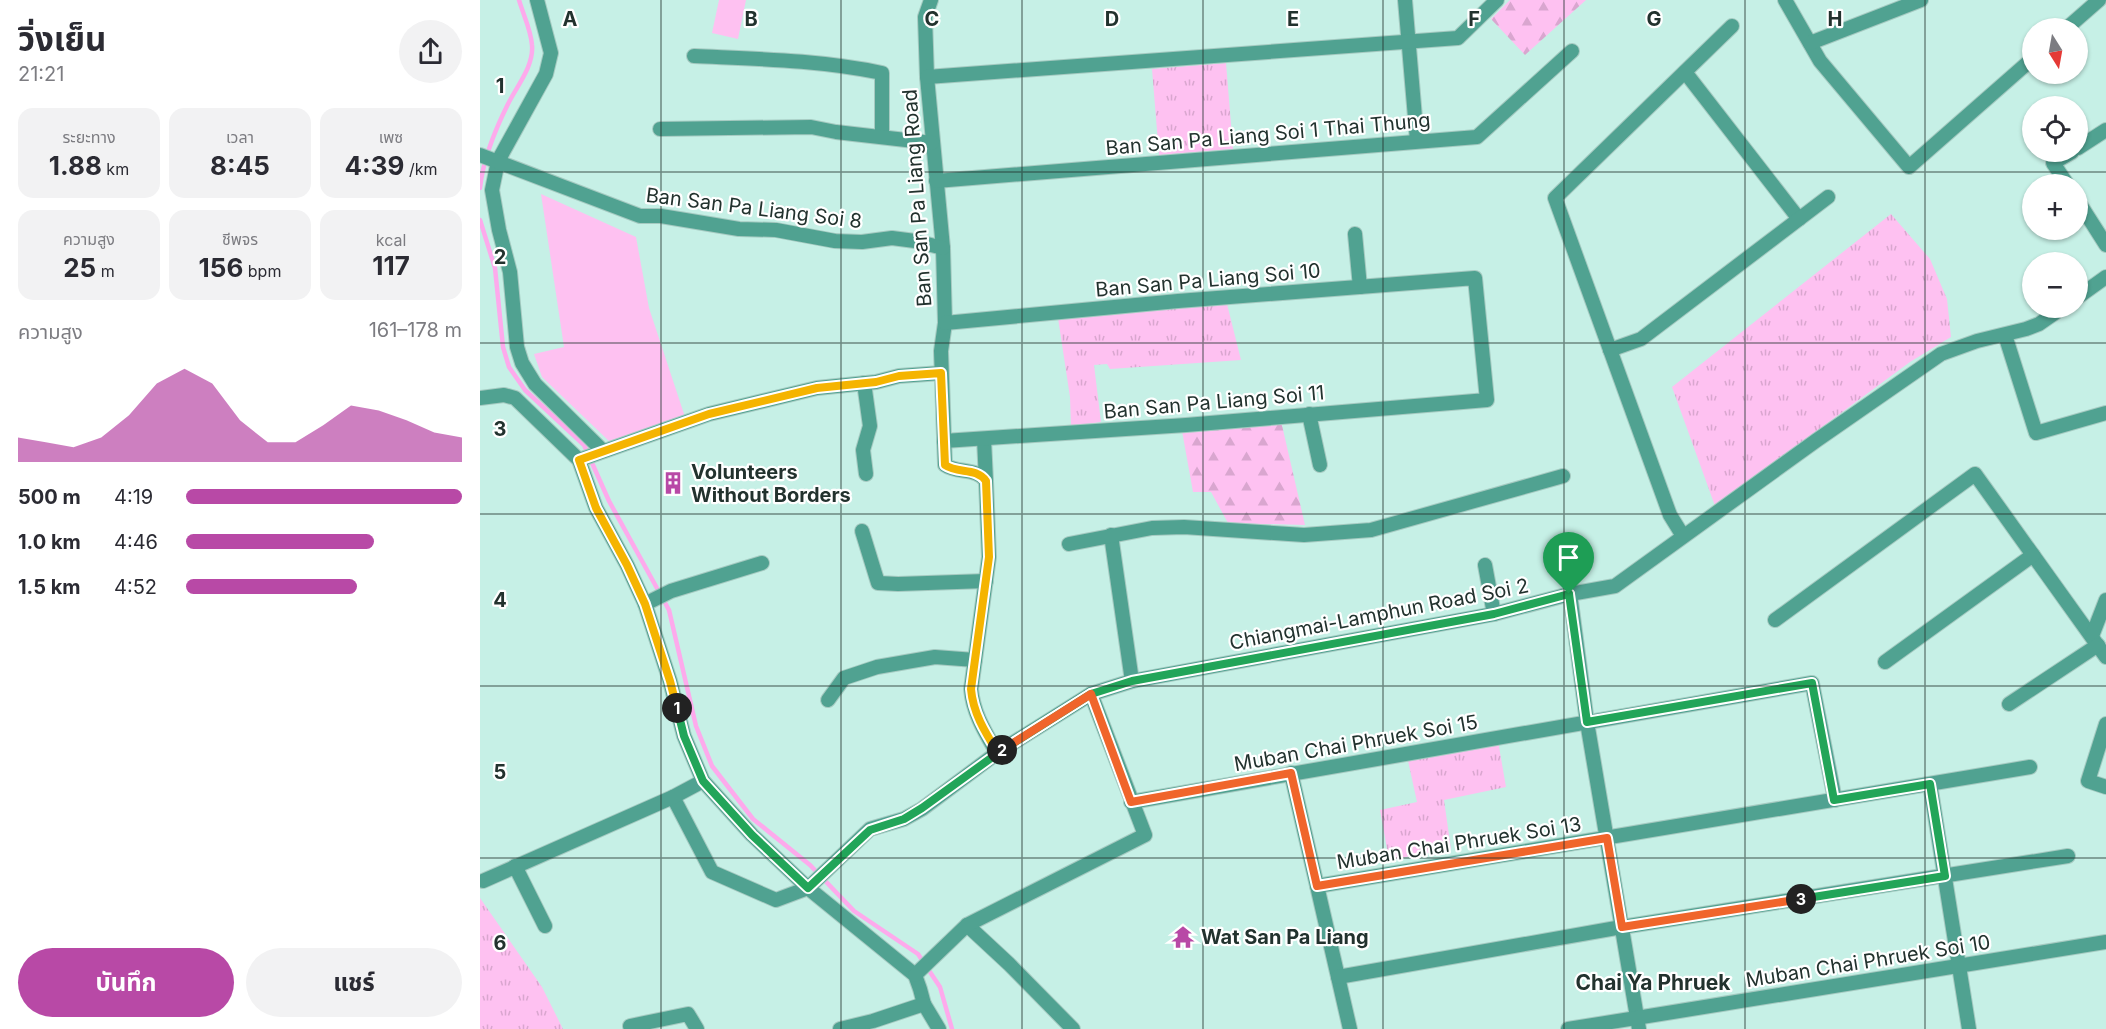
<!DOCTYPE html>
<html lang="th">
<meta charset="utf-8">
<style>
:root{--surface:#fff;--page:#f2f2f3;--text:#2b2b33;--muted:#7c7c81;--accent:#b849a6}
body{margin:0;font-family:Inter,"Noto Sans Thai",sans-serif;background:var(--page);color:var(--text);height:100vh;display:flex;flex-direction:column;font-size:22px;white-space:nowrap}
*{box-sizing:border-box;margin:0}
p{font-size:20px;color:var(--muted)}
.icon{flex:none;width:33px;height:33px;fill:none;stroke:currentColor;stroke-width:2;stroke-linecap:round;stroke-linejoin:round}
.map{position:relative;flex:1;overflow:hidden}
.sheet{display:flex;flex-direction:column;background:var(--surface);width:480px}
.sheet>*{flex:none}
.needle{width:39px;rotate:169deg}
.fabs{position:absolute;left:1542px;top:18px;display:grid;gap:12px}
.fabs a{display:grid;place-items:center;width:66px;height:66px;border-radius:50%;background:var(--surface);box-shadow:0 2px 4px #0004;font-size:30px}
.pin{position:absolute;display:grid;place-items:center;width:51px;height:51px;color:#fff;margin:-62px -26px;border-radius:50% 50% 50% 0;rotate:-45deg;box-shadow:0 0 6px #0007}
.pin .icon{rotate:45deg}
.km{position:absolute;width:30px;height:30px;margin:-15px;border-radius:50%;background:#222;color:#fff;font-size:16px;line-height:30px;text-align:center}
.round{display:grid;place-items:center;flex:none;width:63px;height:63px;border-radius:32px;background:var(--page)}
.summary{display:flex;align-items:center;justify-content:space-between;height:102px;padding:0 18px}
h1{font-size:33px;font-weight:700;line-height:45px}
.stats{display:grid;grid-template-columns:repeat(3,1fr);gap:9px;height:102px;padding:6px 18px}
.stats div{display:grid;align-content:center;border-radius:15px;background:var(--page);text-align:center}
.stats b{font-size:26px;font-weight:700}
.stats small{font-size:16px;font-weight:400}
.stats p{font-size:16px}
.chart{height:168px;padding:12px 18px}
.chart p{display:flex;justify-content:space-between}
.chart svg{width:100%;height:108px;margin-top:6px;fill:var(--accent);opacity:.7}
.primary-button{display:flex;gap:12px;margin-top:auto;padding:12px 18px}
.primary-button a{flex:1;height:69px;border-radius:36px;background:var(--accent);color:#fff;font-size:24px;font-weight:700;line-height:69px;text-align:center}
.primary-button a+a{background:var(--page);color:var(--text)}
ul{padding:0 18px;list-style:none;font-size:20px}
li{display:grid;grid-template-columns:96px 72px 1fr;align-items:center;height:45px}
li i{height:15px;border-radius:8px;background:var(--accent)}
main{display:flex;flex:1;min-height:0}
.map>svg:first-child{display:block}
.grass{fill:url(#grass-tufts)}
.forest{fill:url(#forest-firs)}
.green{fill:#fec1f1}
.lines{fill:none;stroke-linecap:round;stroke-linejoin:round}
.stream{stroke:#fdaaec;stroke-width:4.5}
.street-casing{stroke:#a5cac1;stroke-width:16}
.street{stroke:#50a291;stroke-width:14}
.split-1-casing{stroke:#fff;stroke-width:12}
.split-2-casing{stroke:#fff;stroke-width:12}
.split-3-casing{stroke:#fff;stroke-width:12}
.split-4-casing{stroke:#fff;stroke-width:12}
.split-1{stroke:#22a559;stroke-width:8}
.split-2{stroke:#f5b400;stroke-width:8}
.split-3{stroke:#f0652b;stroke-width:8}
.split-4{stroke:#22a559;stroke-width:8}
.grid{fill:none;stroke:#22322e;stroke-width:1.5;stroke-opacity:0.55}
.labels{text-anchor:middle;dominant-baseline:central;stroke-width:4.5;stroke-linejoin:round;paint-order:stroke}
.street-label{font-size:20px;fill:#22322e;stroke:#fff}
.poi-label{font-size:20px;font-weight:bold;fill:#22322e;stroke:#fff;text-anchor:start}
.neighbourhood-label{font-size:21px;font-weight:bold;fill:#22322e;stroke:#fff}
.grid-label{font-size:20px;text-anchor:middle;font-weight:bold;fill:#22322e;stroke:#fff;stroke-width:4.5;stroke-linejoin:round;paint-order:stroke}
</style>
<main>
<section class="sheet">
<div class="summary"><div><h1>วิ่งเย็น</h1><p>21:21</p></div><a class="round"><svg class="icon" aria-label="share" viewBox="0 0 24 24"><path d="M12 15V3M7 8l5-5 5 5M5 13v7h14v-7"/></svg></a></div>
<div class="stats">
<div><p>ระยะทาง</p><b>1.88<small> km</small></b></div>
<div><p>เวลา</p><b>8:45</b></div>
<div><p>เพซ</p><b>4:39<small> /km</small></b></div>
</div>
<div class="stats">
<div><p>ความสูง</p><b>25<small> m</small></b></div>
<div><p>ชีพจร</p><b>156<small> bpm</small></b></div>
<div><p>kcal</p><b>117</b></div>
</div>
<div class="chart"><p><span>ความสูง</span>161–178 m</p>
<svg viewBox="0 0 160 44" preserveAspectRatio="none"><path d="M0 44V34L10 36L20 38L30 34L40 25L50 12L60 6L70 12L80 27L90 36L100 36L110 29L120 21L130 23L140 27L150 32L160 34V44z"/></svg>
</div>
<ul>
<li><b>500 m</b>4:19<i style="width:100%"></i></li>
<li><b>1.0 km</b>4:46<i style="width:68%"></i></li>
<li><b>1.5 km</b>4:52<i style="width:62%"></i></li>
</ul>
<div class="primary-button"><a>บันทึก</a><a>แชร์</a></div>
</section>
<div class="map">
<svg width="1626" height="1029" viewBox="0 0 1626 1029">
<defs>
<pattern id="grass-tufts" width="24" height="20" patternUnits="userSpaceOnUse" patternTransform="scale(1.5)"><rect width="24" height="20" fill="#fec1f1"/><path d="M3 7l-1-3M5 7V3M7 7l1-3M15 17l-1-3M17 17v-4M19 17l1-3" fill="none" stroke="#d9a6cf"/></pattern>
<pattern id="forest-firs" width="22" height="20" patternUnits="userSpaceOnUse" patternTransform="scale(1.5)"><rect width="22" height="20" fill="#fec1f1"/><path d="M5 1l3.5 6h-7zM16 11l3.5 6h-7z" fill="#d9a6cf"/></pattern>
</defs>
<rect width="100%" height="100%" fill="#c6f0e6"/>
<!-- grass -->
<g class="grass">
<polygon points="746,63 753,149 679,155 672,69"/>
<polygon points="1411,214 1450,259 1467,299 1471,337 1430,362 1235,506 1192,387"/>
<polygon points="747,304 761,360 630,369 627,364 614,365 621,422 591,426 590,397 578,318"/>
<polygon points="1018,741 1026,787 964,800 971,849 909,860 900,810 937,802 927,756"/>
<polygon points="0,898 62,987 83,1029 0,1029"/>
</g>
<!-- forest -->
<g class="forest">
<polygon points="1030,0 1106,0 1045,55 1011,19"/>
<polygon points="801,421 825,525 748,523 731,492 713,492 702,431"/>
</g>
<!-- green -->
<g class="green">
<polygon points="239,0 266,0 258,39 232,33"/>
<polygon points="61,194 156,237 169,308 205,417 129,441 62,377 54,354 84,347"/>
</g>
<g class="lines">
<!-- stream -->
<g class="stream">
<path d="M0,188C3,159 15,130 28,104C37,86 54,66 52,45C51,30 43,14 39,0"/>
<polyline points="0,220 15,268 23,347 29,367 45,390 104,445 129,501 189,610 216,726 232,766 273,819 330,865 374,911 438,954 460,987 472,1029"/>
</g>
<!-- street casing -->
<g class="street-casing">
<g id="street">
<polyline points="57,0 71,53 66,74 18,161 12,190 19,230 30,272 37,347 42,363 55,384 123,451"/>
<path d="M451,0L445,17L447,77L463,248L465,323L461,351L465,465C478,474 496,467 506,481L509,557L491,689C493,713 505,732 517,753"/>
<polyline points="925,0 937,141"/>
<polyline points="1305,0 1340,61 1429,167 1552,59"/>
<polyline points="1587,28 1619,0"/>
<polyline points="1330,43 1441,0"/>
<path d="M214,56C277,59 340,60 402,73V137"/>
<polyline points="1205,72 1319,219"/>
<polyline points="447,77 978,38 1017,0"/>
<polyline points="180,129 331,127 356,132 452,143"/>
<polyline points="1598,148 1626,130"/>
<polyline points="0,155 160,216 181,216 259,229 296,230 355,241 382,242 412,238 435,241 463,248"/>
<polyline points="456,181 997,137 1092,51"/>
<polyline points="1587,184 1573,163 1592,152"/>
<polyline points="1598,201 1626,245"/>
<polyline points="875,234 880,287"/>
<polyline points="1598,297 1626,277"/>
<polyline points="1525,335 1556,433 1626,413"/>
<polyline points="1130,350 1161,339 1348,197"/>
<polyline points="384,383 390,426 383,450 386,474"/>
<polyline points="0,398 24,395 35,398 99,460 116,508 147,565 165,604 190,681 204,736 223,781 272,835 328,888 435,975 440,989 444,1004 459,1029"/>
<polyline points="829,414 840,465"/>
<polyline points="504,439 506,481"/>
<polyline points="464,441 706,425 1007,400 995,278 698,301 465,323"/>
<polyline points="99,460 229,414 337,388 396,382 419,376 461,373"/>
<polyline points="382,531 398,583 418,584 506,581"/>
<polyline points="631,535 652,681"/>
<polyline points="1203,536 1190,515 1075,198 1252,26"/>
<polyline points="589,544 672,528 704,527 824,535 891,530 1083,476"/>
<polyline points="1005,565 1014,614"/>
<polyline points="1090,594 1107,722 1159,1029"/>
<polyline points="165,604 191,591 282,563"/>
<polyline points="1295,620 1495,474 1626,657"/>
<polyline points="1612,636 1626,600"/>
<polyline points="1405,662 1553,555"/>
<polyline points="348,700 364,678 397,667 455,657 495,660"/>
<polyline points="1529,704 1618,645"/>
<polyline points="1626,724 1608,781 1626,787"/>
<polyline points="811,773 870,1029"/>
<polyline points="1450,784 1489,1029"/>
<polyline points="193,797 232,872 296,900 328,888 390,829 424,819 442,809 517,753 611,694 652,681 1014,614 1090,594 1135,586 1337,440 1461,354 1497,341 1546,329 1559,324 1582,308"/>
<polyline points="651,802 1332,683 1355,800"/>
<polyline points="35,866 65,926"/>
<polyline points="3,881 193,797 223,781"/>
<polyline points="837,886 1550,767"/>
<polyline points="487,925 529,964 593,1029"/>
<polyline points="435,975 487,925 665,835 611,694"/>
<polyline points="858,977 1142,927 1588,856"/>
<polyline points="150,1026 208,1014 217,1029"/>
<polyline points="360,1029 393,1021 444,1004"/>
<polyline points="1088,1029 1626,942"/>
</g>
</g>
<!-- street -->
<use href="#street" class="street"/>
</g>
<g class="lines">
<!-- split-1 casing -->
<g class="split-1-casing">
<polyline id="split-1" points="197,708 204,736 223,781 272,835 328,888 390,830 424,819 442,808 518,753 611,694 652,681 1014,614 1089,594"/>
</g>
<!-- split-2 casing -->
<g class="split-2-casing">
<path id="split-2" d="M197,708L190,681L165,604L147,565L116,508L99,460L229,414L337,388L396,382L419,376L461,373L465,465C478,474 496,467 506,481L509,557L491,689C493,713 505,732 518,753L522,750"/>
</g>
<!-- split-3 casing -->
<g class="split-3-casing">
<polyline id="split-3" points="522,750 611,694 651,802 811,773 837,886 1127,838 1142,927 1321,899"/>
</g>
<!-- split-4 casing -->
<g class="split-4-casing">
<polyline id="split-4" points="1089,594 1107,722 1332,683 1354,800 1450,784 1465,876 1321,899"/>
</g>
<!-- split-1 -->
<use href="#split-1" class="split-1"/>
<!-- split-2 -->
<use href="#split-2" class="split-2"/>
<!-- split-3 -->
<use href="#split-3" class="split-3"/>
<!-- split-4 -->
<use href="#split-4" class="split-4"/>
</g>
<!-- grid -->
<path class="grid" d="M181,0V1029M361,0V1029M542,0V1029M723,0V1029M903,0V1029M1084,0V1029M1265,0V1029M1445,0V1029M0,172H1626M0,343H1626M0,514H1626M0,686H1626M0,858H1626"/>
<!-- icons -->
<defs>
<g id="building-bare" transform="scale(1.8)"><path d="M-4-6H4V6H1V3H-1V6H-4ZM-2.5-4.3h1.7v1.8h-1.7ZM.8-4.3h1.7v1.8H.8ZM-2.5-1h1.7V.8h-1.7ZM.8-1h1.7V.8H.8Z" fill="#b849a6" stroke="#fff" stroke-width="2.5" paint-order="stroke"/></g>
<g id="temple-bare" transform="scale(1.8)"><path d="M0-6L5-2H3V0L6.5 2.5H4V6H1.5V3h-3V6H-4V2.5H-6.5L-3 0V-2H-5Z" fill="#b849a6" stroke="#fff" stroke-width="2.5" paint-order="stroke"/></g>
</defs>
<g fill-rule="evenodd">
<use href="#building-bare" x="193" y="483"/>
<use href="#temple-bare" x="703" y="937"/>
</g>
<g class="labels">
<!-- street labels -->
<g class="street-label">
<text transform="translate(788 134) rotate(-5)">Ban San Pa Liang Soi 1 Thai Thung</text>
<text transform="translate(437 198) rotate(-94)">Ban San Pa Liang Road</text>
<text transform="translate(274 208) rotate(7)">Ban San Pa Liang Soi 8</text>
<text transform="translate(728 280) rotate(-5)">Ban San Pa Liang Soi 10</text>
<text transform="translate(734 402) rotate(-5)">Ban San Pa Liang Soi 11</text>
<text transform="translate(899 614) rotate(-11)">Chiangmai-Lamphun Road Soi 2</text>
<text transform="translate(876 743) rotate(-10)">Muban Chai Phruek Soi 15</text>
<text transform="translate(979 843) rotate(-9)">Muban Chai Phruek Soi 13</text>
<text transform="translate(1388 961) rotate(-9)">Muban Chai Phruek Soi 10</text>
</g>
<!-- poi labels -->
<g class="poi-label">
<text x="211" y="472">Volunteers<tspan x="211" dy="23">Without Borders</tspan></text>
<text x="721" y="937">Wat San Pa Liang</text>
</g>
<!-- neighbourhood labels -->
<g class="neighbourhood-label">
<text x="1173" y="982">Chai Ya Phruek</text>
</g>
</g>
<g class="grid-label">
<text x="90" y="26">A</text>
<text x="271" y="26">B</text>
<text x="452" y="26">C</text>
<text x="632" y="26">D</text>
<text x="813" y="26">E</text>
<text x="994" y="26">F</text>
<text x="1174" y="26">G</text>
<text x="1355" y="26">H</text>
<text x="20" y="93">1</text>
<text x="20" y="264">2</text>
<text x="20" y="436">3</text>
<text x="20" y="607">4</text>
<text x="20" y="779">5</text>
<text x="20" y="950">6</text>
</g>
</svg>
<div class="fabs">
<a><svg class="needle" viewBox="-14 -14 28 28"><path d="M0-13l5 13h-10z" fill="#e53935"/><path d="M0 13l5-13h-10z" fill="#7c7c81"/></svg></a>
<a><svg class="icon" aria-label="locate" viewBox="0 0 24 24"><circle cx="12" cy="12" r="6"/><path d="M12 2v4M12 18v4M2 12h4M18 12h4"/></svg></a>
<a>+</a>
<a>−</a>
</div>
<div class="pin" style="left:1089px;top:594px;background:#1e9e55"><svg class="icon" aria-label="arrive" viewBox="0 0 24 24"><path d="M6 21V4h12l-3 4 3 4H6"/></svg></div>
<b class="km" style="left:197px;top:708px">1</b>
<b class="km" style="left:522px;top:750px">2</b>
<b class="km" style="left:1321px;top:899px">3</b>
</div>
</main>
